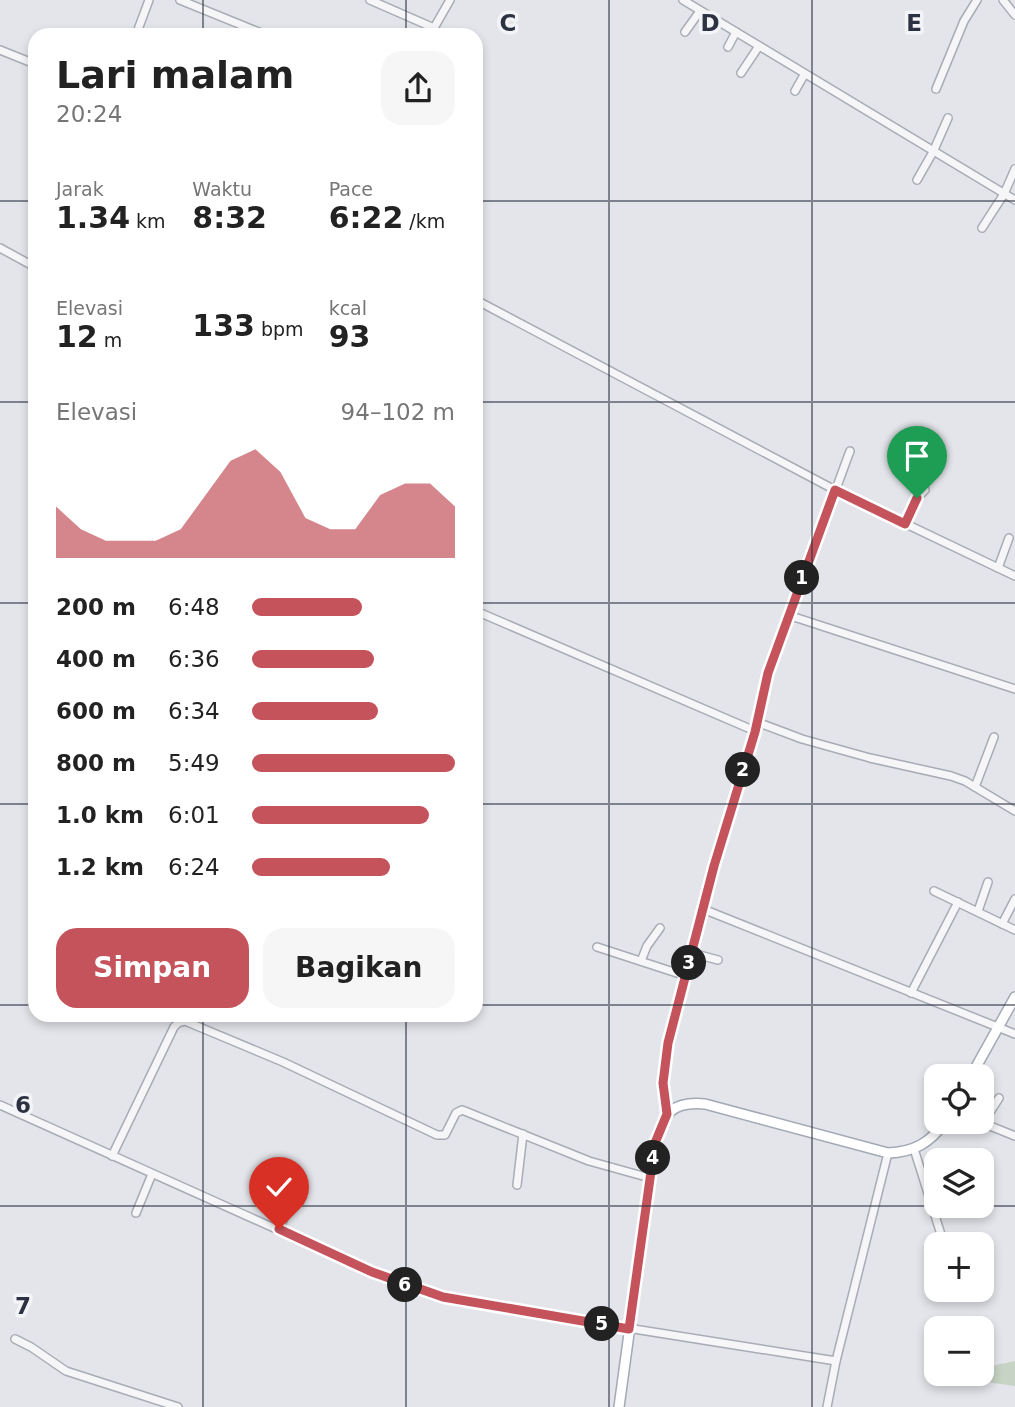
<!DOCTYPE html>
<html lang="id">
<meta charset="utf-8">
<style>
:root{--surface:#fff;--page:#f6f6f6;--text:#222;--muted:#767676;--accent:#c4535c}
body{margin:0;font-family:"DejaVu Sans",sans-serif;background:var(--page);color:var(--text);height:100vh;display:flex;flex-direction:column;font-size:26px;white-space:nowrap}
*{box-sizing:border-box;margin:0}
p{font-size:23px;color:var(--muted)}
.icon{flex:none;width:38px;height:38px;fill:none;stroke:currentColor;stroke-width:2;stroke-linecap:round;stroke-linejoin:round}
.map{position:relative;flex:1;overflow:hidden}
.drawer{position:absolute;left:28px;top:28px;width:455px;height:994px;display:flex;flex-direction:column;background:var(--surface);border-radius:21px;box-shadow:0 4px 10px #0003}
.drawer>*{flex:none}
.tools{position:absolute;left:924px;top:1064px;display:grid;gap:14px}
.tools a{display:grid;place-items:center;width:70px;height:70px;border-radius:14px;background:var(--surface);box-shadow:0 4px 10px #0003;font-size:35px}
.pin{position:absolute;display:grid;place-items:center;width:60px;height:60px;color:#fff;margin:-72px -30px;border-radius:50% 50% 50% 0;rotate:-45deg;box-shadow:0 0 7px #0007}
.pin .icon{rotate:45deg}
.km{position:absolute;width:35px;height:35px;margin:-18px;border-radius:50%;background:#222;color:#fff;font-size:19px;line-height:35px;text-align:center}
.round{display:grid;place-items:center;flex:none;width:74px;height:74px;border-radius:21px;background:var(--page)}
.overview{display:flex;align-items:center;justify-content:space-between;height:119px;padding:0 28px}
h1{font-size:38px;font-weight:600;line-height:52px}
.stats{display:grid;grid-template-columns:repeat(3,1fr);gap:10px;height:119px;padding:7px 28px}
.stats div{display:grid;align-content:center}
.stats b{font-size:30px;font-weight:600}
.stats small{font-size:19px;font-weight:400}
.stats p{font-size:19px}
.chart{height:196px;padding:14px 28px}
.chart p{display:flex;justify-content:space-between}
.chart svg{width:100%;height:126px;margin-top:7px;fill:var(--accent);opacity:.7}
.cta{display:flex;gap:14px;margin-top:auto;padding:14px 28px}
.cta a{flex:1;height:80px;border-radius:21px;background:var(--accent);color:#fff;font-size:28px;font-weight:600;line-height:80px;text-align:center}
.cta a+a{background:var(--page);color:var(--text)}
ul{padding:0 28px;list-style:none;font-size:23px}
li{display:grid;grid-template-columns:112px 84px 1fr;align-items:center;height:52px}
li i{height:18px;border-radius:9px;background:var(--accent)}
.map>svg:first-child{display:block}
.green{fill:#c7d3c5}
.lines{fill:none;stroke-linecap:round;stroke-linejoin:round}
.minor-casing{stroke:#a8acb4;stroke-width:10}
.major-casing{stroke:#a3a9b5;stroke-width:12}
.minor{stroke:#f6f6f9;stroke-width:7}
.major{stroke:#fff;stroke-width:9}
.route-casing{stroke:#fff;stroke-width:14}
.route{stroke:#c4535c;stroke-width:9}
.grid{fill:none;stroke:#2c3241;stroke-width:2;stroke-opacity:0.55}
.grid-label{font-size:23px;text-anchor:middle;font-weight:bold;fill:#2c3241;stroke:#f3f4f7;stroke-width:7;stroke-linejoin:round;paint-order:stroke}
</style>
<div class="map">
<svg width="1015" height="1407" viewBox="0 0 1015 1407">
<rect width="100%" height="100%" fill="#e3e5ea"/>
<!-- green -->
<polygon class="green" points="1015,1361 1015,1386 943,1376 982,1374 982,1368"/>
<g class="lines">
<!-- minor casing -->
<g class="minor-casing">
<g id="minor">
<polyline points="180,0 266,35"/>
<polyline points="370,0 434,28"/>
<polyline points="683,0 1015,200"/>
<polyline points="1003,0 1015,15"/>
<polyline points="685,32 700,11"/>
<polyline points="136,35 149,0"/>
<polyline points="430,35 450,0"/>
<polyline points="728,47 736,32"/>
<polyline points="0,50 35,64"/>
<polyline points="741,73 759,46"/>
<polyline points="936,89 964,21 977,0"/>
<polyline points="795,91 804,75"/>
<polyline points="917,180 933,152 948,118"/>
<polyline points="982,228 1004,194 1015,169"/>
<polyline points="0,248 35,267"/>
<polyline points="476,300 835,490 1015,576"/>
<polyline points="906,524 917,498 925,490"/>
<polyline points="998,568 1009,538"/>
<polyline points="476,611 755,731"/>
<polyline points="788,615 1015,689"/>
<polyline points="757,722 802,739 870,758 951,776 965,781 1015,811"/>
<polyline points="975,787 994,737"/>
<polyline points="934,891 1015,930"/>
<polyline points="703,909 1015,1034"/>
<polyline points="978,911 988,882"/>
<polyline points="1002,924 1015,899"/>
<polyline points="597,947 686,976"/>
<polyline points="692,953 718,960"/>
<polyline points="641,961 647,946 660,928"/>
<polyline points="911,993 958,902"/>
<polyline points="0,1105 372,1272 417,1289 457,1301 836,1361"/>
<polyline points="667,1114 663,1083 668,1043 714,866 755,731 768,673 850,451"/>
<polyline points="980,1122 1015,1136"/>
<polyline points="983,1123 999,1098"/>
<polyline points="914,1149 944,1244"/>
<polyline points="112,1156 174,1027 178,1023 185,1021 283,1062 437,1135 445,1135 456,1113 462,1110 589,1161 650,1178"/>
<polyline points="517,1185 523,1134"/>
<polyline points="136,1213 152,1174"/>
<polyline points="279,1229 294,1197"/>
<polyline points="15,1339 31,1347 66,1371 178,1407"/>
<polyline points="827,1407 836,1361 888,1153"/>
</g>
</g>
<!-- major casing -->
<g class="major-casing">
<g id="major">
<polyline points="971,1076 1015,997"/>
<path d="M619,1407L655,1143C664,1113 672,1101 705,1104L888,1153C914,1152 930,1143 945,1122"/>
</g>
</g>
<!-- minor -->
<use href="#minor" class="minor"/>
<!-- major -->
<use href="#major" class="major"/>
</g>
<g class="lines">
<!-- route casing -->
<g class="route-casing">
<polyline id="route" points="279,1229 372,1272 443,1297 629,1329 655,1143 667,1114 663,1083 668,1043 714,866 755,732 768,673 835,490 905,524 917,498"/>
</g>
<!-- route -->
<use href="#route" class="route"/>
</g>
<!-- grid -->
<path class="grid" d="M203,0V35M406,0V35M609,0V1407M812,0V1407M0,201H35M476,201H1015M0,402H35M476,402H1015M0,603H35M476,603H1015M0,804H35M476,804H1015M0,1005H35M476,1005H1015M203,1015V1407M406,1015V1407M0,1206H1015"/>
<g class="grid-label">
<text x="508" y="31">C</text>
<text x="710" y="31">D</text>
<text x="914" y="31">E</text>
<text x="23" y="1113">6</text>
<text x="23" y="1314">7</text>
</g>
</svg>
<div class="tools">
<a><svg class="icon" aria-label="locate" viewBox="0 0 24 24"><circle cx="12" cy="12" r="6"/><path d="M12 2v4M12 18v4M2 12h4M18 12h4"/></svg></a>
<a><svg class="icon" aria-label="layers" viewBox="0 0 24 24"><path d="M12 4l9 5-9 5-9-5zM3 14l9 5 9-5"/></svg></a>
<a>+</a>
<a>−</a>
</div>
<div class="pin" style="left:917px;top:498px;background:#1e9e55"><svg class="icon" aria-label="arrive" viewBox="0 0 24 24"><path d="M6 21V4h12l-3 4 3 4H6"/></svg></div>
<div class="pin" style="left:279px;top:1229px;background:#d93025"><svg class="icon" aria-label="check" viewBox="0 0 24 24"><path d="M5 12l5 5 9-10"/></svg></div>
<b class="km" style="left:802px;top:578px">1</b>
<b class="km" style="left:743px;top:770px">2</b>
<b class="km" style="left:689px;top:963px">3</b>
<b class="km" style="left:653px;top:1158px">4</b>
<b class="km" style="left:602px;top:1324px">5</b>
<b class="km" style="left:405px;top:1285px">6</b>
<section class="drawer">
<div class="overview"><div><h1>Lari malam</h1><p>20:24</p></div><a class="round"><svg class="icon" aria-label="share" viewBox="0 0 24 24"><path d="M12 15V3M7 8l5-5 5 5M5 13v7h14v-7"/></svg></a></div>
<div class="stats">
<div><p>Jarak</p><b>1.34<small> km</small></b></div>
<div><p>Waktu</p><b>8:32</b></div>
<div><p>Pace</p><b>6:22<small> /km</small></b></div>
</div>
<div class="stats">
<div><p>Elevasi</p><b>12<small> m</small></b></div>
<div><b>133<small> bpm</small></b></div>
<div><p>kcal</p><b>93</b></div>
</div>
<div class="chart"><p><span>Elevasi</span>94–102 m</p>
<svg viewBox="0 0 160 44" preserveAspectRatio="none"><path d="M0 44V26L10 34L20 38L30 38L40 38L50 34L60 22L70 10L80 6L90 14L100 30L110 34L120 34L130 22L140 18L150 18L160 26V44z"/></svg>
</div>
<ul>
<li><b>200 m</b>6:48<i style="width:54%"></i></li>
<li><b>400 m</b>6:36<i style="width:60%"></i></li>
<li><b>600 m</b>6:34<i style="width:62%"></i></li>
<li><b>800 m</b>5:49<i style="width:100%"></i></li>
<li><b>1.0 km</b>6:01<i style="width:87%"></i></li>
<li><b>1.2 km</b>6:24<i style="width:68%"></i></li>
</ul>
<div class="cta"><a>Simpan</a><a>Bagikan</a></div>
</section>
</div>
